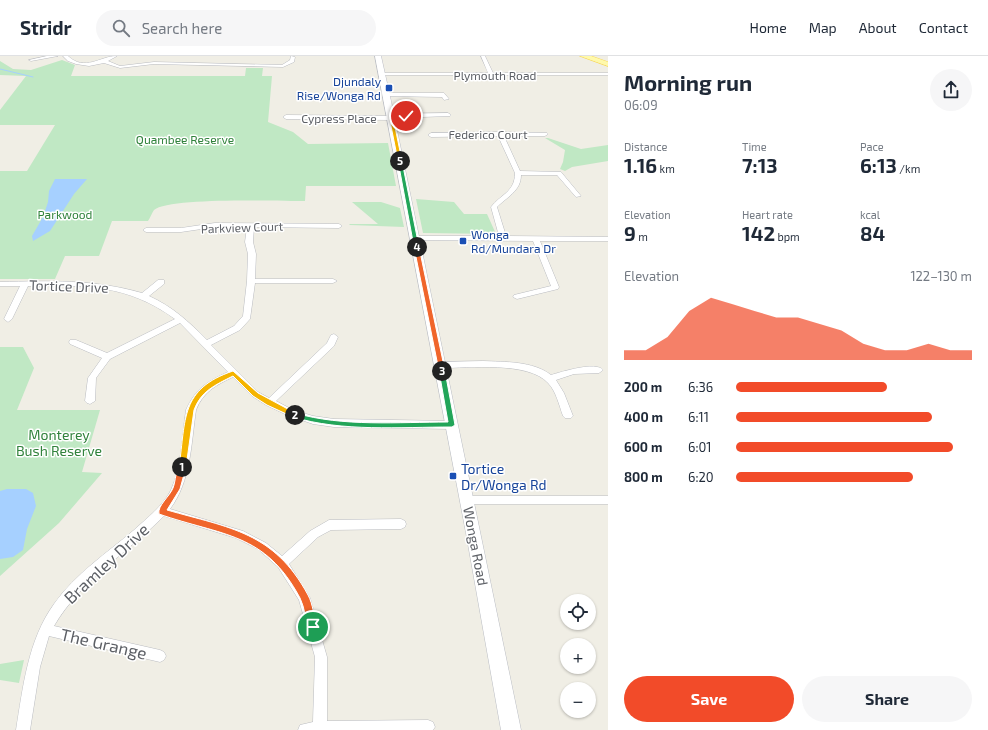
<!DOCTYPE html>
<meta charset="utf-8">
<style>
:root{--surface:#fff;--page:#f6f6f7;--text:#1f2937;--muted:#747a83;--line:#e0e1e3;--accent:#f24b29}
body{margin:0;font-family:"Exo 2",sans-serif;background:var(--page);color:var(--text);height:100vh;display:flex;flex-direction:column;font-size:15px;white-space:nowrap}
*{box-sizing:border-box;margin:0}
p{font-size:13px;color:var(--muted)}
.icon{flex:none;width:22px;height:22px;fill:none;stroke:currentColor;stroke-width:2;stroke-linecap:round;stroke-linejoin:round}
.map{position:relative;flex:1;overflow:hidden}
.side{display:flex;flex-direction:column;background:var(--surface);width:380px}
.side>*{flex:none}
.fabs{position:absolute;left:560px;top:538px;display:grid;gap:8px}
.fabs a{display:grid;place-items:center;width:36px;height:36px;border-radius:50%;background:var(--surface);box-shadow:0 1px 3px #0004;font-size:20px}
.pin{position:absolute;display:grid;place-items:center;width:34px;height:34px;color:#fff;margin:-17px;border:2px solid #fff;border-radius:50%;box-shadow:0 1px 4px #0007}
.km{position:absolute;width:20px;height:20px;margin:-10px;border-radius:50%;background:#222;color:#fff;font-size:11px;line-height:20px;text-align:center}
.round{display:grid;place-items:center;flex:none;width:42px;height:42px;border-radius:21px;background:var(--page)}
.headline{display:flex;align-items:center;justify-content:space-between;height:68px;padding:0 16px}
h1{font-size:22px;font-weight:700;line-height:30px}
.metrics{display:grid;grid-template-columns:repeat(3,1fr);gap:6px;height:68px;padding:4px 16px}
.metrics div{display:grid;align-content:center}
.metrics b{font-size:20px;font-weight:700}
.metrics small{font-size:11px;font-weight:400}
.metrics p{font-size:11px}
.chart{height:112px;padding:8px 16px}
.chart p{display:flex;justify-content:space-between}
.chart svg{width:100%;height:72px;margin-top:4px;fill:var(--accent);opacity:.7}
.button{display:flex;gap:8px;margin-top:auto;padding:8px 16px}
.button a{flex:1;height:46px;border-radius:24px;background:var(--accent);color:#fff;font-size:16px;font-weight:700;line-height:46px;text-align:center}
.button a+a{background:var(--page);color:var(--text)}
ul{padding:0 16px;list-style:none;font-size:13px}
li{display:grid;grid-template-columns:64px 48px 1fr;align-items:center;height:30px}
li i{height:10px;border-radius:5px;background:var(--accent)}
header{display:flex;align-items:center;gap:24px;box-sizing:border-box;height:56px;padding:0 20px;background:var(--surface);border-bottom:1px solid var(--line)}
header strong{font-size:19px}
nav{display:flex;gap:22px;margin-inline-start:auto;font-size:14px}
.search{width:280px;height:36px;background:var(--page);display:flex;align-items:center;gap:10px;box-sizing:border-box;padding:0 14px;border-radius:22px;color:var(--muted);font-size:15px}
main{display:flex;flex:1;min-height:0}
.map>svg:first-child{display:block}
.green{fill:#c0e8c4}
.water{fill:#a6d0ff}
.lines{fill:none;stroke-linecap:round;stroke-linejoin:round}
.stream{stroke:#a6d0ff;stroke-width:1}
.street-casing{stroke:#babcc1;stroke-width:1}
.secondary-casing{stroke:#babdc4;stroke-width:1}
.primary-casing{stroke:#f8d956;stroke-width:1}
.street{fill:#fff;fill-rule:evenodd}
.secondary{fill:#fff;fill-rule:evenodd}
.primary{fill:#fff9ab;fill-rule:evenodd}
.split-1{fill:#f0652b;stroke:#fff}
.split-2{fill:#f5b400;stroke:#fff}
.split-3{fill:#22a559;stroke:#fff}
.split-4{fill:#f0652b;stroke:#fff}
.split-5{fill:#22a559;stroke:#fff}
.split-6{fill:#f5b400;stroke:#fff}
.transit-dot{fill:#1a4fb4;stroke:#fff;stroke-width:1.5}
.labels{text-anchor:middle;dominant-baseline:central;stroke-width:3;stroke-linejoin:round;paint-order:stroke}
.far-street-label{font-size:12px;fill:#5d6066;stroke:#fff}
.far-transit-label{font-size:12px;fill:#164399;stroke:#fff;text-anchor:end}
.far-park-label{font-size:12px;fill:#30823b;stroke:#fff}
.street-label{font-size:14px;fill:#5d6066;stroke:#fff}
.park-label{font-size:14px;fill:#30823b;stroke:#fff}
.transit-label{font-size:14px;fill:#164399;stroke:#fff;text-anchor:start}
.near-street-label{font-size:17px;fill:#5d6066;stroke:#fff}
</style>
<header>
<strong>Stridr</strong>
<div class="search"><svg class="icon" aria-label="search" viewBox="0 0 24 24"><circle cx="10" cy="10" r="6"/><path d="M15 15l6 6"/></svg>Search here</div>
<nav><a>Home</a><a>Map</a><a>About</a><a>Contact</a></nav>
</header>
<main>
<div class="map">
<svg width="608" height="674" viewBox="0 0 608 674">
<rect width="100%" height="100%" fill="#f0eee5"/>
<!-- green -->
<g class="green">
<path d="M62,4L75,9L71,20H245L246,12H263L262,20H272L268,66L293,76L308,88L388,87L396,130H306L305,145C281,145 168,141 154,154C152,157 150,162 148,165H112L99,200H65L55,223H0V115H27L55,69H0V54L26,20L0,19V5L13,13L31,14Z"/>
<polygon points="545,82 548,82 581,93 608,89 608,105 572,111 565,115 560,113 563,106 565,94"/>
<polygon points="416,143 454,146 464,158 487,158 496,178 423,177"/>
<polygon points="352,146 381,146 400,152 404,171 350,169 349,168 378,168"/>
<polygon points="0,291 23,291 34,312 17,354 100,354 82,416 102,417 59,467 0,520"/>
<polygon points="24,604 19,627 0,624 0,608"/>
</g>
<!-- water -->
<g class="water">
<polygon points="55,123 87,123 74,138 50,175 33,185 32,180 43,161 48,146 49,135"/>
<polygon points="7,433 26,433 33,437 36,450 27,473 23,494 13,501 0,503 0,435"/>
</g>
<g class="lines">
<!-- stream -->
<polyline class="stream" points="0,13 33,21"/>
<!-- street casing -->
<g class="street-casing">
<g id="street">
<polygon points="47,0 58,0 31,5 29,4"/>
<path d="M63,0H68C85,16 100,0 117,0L108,5L120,10L154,6L282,9L290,4L291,0L295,1L294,6L283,11L154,8L120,12L104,7L89,10L76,8L68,5Z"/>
<polygon points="481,0 485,0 493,17 608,17 608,19 382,19 380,18 382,17 488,17"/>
<polygon points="387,37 444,37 449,43 444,44 442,41 385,40 385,38"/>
<polygon points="448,57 451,59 450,60 394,62 392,64 286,63 283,61 286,59 389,60 391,58"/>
<path d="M500,76L547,77L548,78L545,80H504L520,115L561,116L581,140L576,141L557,119H521C521,135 507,141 497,151L506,180L608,181V185H540L559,231L558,233L517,243L513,241L514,239L551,230L533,185L415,184L412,182L415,180H499L491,151C501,138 515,136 515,117L498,80L431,81L428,79L431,77Z"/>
<path d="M215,167L339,168L342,170L339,172L254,171L253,186L256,198L255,223H333L337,225L333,227H255L250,263L240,274L211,289L258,336L269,342L327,287L331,279L334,278L338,281L334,290L276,345L293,354L313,360L334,363L452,365L455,366L457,369L455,372L452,373L334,371L313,368L287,359L266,349L252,340L233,321C216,329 203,336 196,354C191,388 191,425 170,453L243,475L266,487L282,500L310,475L329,464L401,463L405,465L406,468L405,471L401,473L331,474L318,481L289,508L310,542L327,601V665L428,664L433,666L435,671L433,674H298L300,669L313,666L315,601L299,544L278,511L258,493L236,482L164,460C127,497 81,524 54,570L160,594L164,596L166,600L164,604L160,606L49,580L40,611L30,674H16C23,631 28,584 54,548C75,518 107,497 134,474C147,462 163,450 171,434C182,410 182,380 186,354C196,332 207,326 228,316L180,267L110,303L96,322L95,345L90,348L87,347L85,345L88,322L102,302L70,288L69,286L70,284H76L107,297L175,263C127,228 85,229 28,230L12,263L8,266L4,263L20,230H0V226C50,225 93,223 142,237L158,224H164V228L149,240C173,251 188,265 207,284L234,270L243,260L247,225L248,198L245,186L247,171H215L181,176H146L143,174L146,172H181Z"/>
<path d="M483,305C505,306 533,305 551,319C561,316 596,305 603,314L599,317L574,318L556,324L564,337L573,360L571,362H565L563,360C559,349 556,335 548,327C528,305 469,312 441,312L437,309L441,306Z"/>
<polygon points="468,440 608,440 608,448 468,448 464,447 463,444 464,441"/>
</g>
</g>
<!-- secondary casing -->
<g class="secondary-casing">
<polygon id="secondary" points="375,0 381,0 391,45 521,674 501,674 466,477"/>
</g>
<!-- primary casing -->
<g class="primary-casing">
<polygon id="primary" points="580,0 591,0 608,6 608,10"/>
</g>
<!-- street -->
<use href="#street" class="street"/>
<!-- secondary -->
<use href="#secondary" class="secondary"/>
<!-- primary -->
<use href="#primary" class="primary"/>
</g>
<!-- split-1 -->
<path class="split-1" d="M182,408L186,411L180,433L167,454C230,472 274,476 308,539C313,548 314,561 317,571L316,574L313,576L310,574C305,564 305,552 300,542C265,476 222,480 159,458C157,450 170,440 173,432C176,425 175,412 182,408Z"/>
<!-- split-2 -->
<path class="split-2" d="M233,315L258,337L299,359L298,361H293L267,349L253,340L233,320C215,329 201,335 194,354L186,411L182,414L180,413L179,411C186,363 180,333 233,315Z"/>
<!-- split-3 -->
<path class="split-3" d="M442,313L445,315L455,369L452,371C400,371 342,376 293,361L292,359L295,357C343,371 399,366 448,366L439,315Z"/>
<!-- split-4 -->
<polygon class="split-4" points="417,189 419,191 445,315 442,318 439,315 414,191"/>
<!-- split-5 -->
<polygon class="split-5" points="400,104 402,105 419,191 417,192 414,191 398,105"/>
<!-- split-6 -->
<polygon class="split-6" points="406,58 408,60 393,61 402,105 400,106 398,105 389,60"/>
<!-- markers -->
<g class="transit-dot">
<rect x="385" y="28" width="8" height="8" rx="2"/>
<rect x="459" y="181" width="8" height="8" rx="2"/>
<rect x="449" y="416" width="8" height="8" rx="2"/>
</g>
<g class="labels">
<!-- far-street labels -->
<g class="far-street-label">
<text x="495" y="19">Plymouth Road</text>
<text x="339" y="62">Cypress Place</text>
<text x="488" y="78">Federico Court</text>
<text transform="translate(242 171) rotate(-2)">Parkview Court</text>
</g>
<!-- far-transit labels -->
<g class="far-transit-label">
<text x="381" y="25">Djundaly<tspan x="381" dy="14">Rise/Wonga Rd</tspan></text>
<text x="471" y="178" text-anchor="start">Wonga<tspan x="471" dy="14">Rd/Mundara Dr</tspan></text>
</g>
<!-- far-park labels -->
<g class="far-park-label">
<text x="185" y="83">Quambee Reserve</text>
<text x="65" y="158">Parkwood</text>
</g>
<!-- street labels -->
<g class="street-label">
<text transform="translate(69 230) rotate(2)">Tortice Drive</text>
<text transform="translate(476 490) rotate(79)">Wonga Road</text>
</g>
<!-- park labels -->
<g class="park-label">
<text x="59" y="378">Monterey<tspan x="59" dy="16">Bush Reserve</tspan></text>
</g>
<!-- transit labels -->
<g class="transit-label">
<text x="461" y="412">Tortice<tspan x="461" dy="16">Dr/Wonga Rd</tspan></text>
</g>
<!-- near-street labels -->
<g class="near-street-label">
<text transform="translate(106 507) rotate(-43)">Bramley Drive</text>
<text transform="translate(104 587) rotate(13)">The Grange</text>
</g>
</g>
</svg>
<div class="fabs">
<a><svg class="icon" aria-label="locate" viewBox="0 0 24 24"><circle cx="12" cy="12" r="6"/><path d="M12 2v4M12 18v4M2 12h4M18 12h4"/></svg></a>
<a>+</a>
<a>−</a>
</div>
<div class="pin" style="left:313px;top:571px;background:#1e9e55"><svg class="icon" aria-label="arrive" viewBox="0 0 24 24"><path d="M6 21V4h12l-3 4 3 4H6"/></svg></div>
<div class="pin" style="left:406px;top:60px;background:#d93025"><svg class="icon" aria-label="check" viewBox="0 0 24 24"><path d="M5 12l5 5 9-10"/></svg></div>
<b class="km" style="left:182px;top:411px">1</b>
<b class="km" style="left:295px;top:359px">2</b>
<b class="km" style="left:442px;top:315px">3</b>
<b class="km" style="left:417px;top:191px">4</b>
<b class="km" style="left:400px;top:105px">5</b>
</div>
<section class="side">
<div class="headline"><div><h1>Morning run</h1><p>06:09</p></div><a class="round"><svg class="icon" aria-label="share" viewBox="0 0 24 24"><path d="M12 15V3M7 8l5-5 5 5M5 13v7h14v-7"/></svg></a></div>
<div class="metrics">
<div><p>Distance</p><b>1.16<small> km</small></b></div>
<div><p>Time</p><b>7:13</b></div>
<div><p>Pace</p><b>6:13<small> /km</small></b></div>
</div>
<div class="metrics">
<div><p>Elevation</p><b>9<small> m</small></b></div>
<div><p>Heart rate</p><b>142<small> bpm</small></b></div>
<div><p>kcal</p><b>84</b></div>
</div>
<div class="chart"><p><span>Elevation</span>122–130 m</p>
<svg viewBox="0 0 160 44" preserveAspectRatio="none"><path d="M0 44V38L10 38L20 30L30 14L40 6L50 10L60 14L70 18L80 18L90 22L100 26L110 34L120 38L130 38L140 34L150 38L160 38V44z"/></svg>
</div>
<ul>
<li><b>200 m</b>6:36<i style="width:64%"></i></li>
<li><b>400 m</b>6:11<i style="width:83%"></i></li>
<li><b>600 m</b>6:01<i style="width:92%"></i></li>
<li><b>800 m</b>6:20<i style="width:75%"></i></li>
</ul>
<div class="button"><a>Save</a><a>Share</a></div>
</section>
</main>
